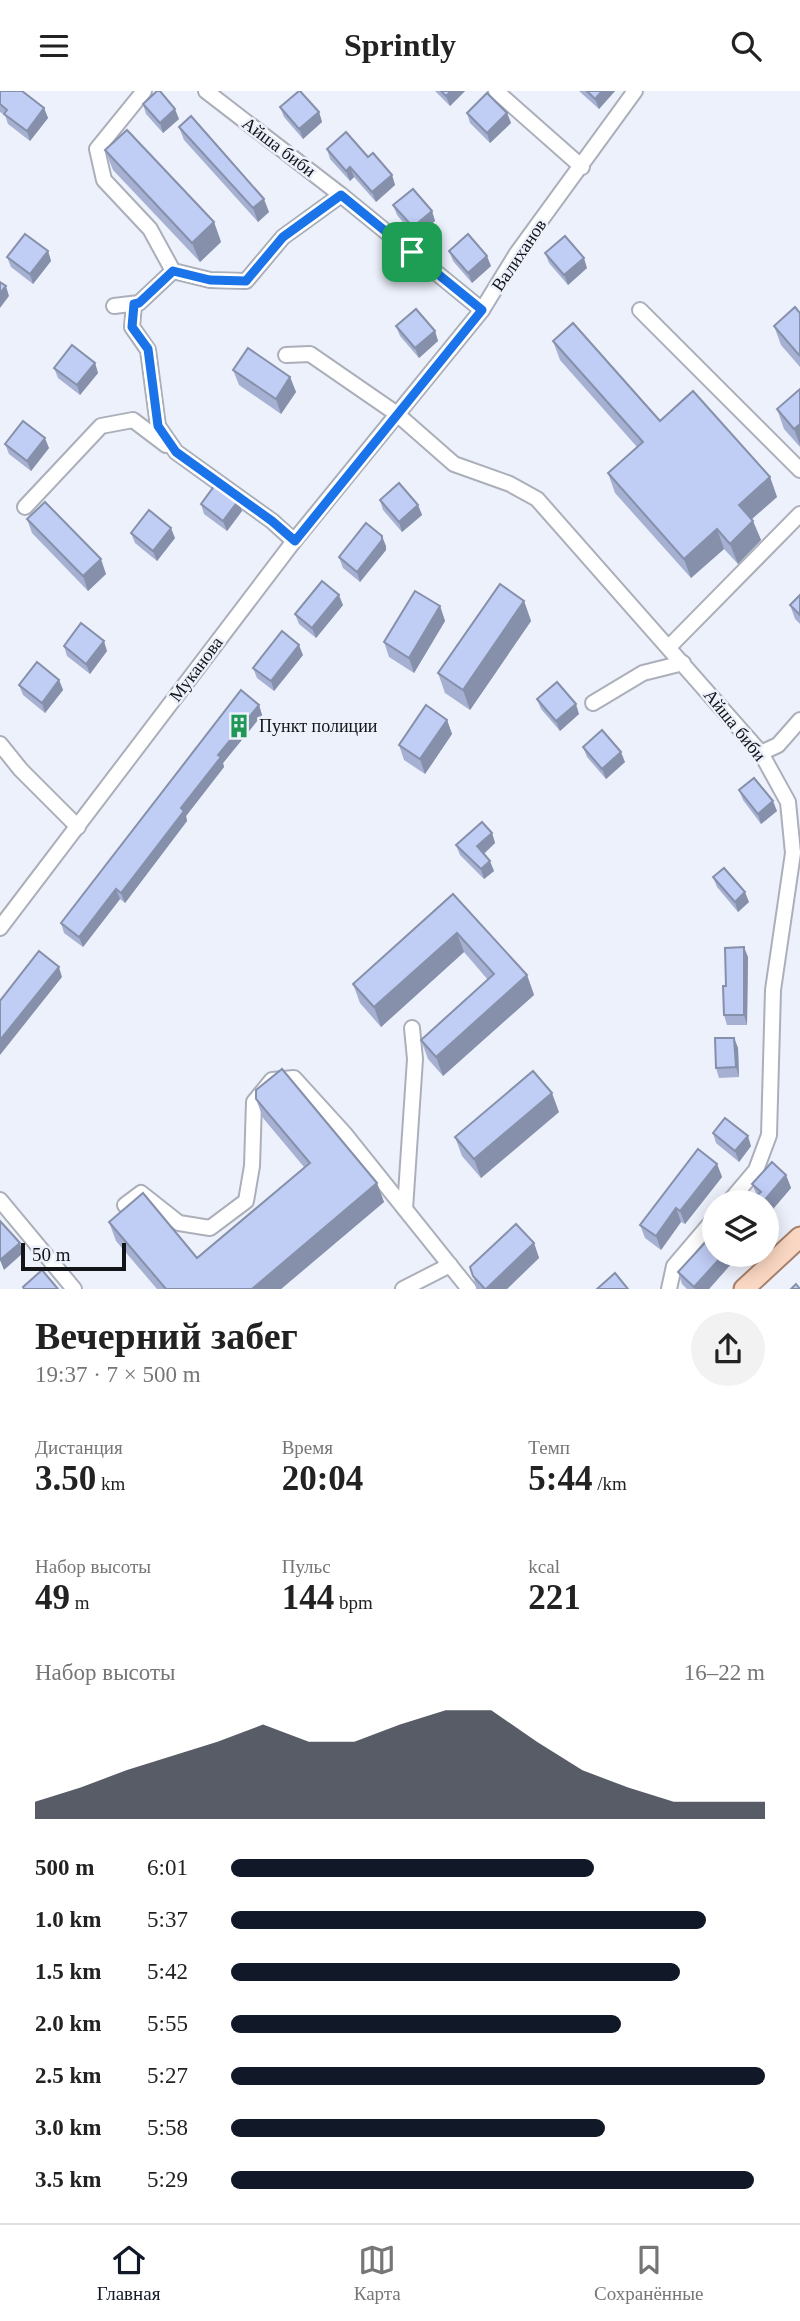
<!DOCTYPE html>
<html lang="ru">
<meta charset="utf-8">
<style>
:root{--surface:#fff;--page:#f2f2f2;--text:#222;--muted:#767676;--line:#e0e0e0;--accent:#111827}
body{margin:0;font-family:"Times New Roman",serif;background:var(--page);color:var(--text);height:100vh;display:flex;flex-direction:column;font-size:26px;white-space:nowrap}
*{box-sizing:border-box;margin:0}
p{font-size:23px;color:var(--muted)}
.icon{flex:none;width:38px;height:38px;fill:none;stroke:currentColor;stroke-width:2;stroke-linecap:round;stroke-linejoin:round}
.map{position:relative;height:1198px;overflow:hidden}
.side{display:flex;flex-direction:column;background:var(--surface);flex:1}
.side>*{flex:none}
.controls{position:absolute;left:702px;top:1099px;display:grid;gap:14px}
.controls a{display:grid;place-items:center;width:77px;height:77px;border-radius:50%;background:var(--surface);box-shadow:0 4px 18px #0003;font-size:35px}
.scale{position:absolute;left:21px;bottom:18px;width:105px;box-sizing:border-box;padding-left:7px;border:4px solid #131417;border-top:0;font-size:19px;line-height:24px;white-space:nowrap;color:#131417;-webkit-text-stroke:5px #edf1fb;paint-order:stroke}
.pin{position:absolute;display:grid;place-items:center;width:60px;height:60px;color:#fff;margin:-30px;border-radius:14px;box-shadow:0 4px 10px #0006}
.round{display:grid;place-items:center;flex:none;width:74px;height:74px;border-radius:37px;background:var(--page)}
.headline{display:flex;align-items:center;justify-content:space-between;height:119px;padding:0 35px}
h1{font-size:38px;font-weight:800;line-height:52px}
.stats{display:grid;grid-template-columns:repeat(3,1fr);gap:10px;height:119px;padding:7px 35px}
.stats div{display:grid;align-content:center}
.stats b{font-size:35px;font-weight:800}
.stats small{font-size:19px;font-weight:400}
.stats p{font-size:19px}
.chart{height:196px;padding:14px 35px}
.chart p{display:flex;justify-content:space-between}
.chart svg{width:100%;height:126px;margin-top:7px;fill:var(--accent);opacity:.7}
ul{padding:0 35px;list-style:none;font-size:23px}
li{display:grid;grid-template-columns:112px 84px 1fr;align-items:center;height:52px}
li i{height:18px;border-radius:9px;background:var(--accent)}
header{display:flex;justify-content:space-between;align-items:center;height:91px;padding:0 35px;background:var(--surface);font-size:32px;font-weight:800}
.menu{display:flex;justify-content:space-around;align-items:center;height:98px;border-top:2px solid var(--line);background:var(--surface);font-size:19px;color:var(--muted)}
.menu a{display:grid;justify-items:center;gap:4px}
.menu .selected{color:var(--accent)}
.map>svg:first-child{display:block}
.lines{fill:none;stroke-linecap:round;stroke-linejoin:round}
.minor-casing{stroke:#abafb9;stroke-width:18}
.major-casing{stroke:#a7816c;stroke-width:23}
.minor{stroke:#fff;stroke-width:14}
.major{stroke:#fad7c2;stroke-width:19}
.wall{fill:#a5b0d2}
.shaded-wall{fill:#8690ab}
.building{fill:#c0cdf4;stroke:#8690ab;stroke-width:2}
.route-casing{stroke:#fff;stroke-width:14}
.route{stroke:#1a73e8;stroke-width:9}
.labels{text-anchor:middle;dominant-baseline:central;stroke-width:5;stroke-linejoin:round;paint-order:stroke}
.street-label{font-size:18px;fill:#131417;stroke:#edf1fb}
.poi-label{font-size:18px;fill:#131417;stroke:#edf1fb;text-anchor:start}
</style>
<header><svg class="icon" aria-label="menu" viewBox="0 0 24 24"><path d="M4 6h16M4 12h16M4 18h16"/></svg>Sprintly<svg class="icon" aria-label="search" viewBox="0 0 24 24"><circle cx="10" cy="10" r="6"/><path d="M15 15l6 6"/></svg></header>
<div class="map">
<svg width="800" height="1198" viewBox="0 0 800 1198">
<rect width="100%" height="100%" fill="#edf1fb"/>
<g class="lines">
<!-- minor casing -->
<g class="minor-casing">
<g id="minor">
<polyline points="206,0 341,104 482,219"/>
<polyline points="496,0 582,76"/>
<polyline points="173,180 210,189 246,190 283,146 341,104"/>
<polyline points="134,213 132,236 148,259 158,335 176,361 272,430 294,450"/>
<polyline points="114,215 139,212 173,180 150,138 104,89 97,58 144,0"/>
<polyline points="640,219 800,379"/>
<polyline points="286,264 310,263 397,323 454,373 510,393 537,408 761,662 788,711 793,762 773,899 769,1044 756,1079 729,1111"/>
<polyline points="25,416 101,335 133,329 166,354"/>
<polyline points="669,556 800,423"/>
<polyline points="593,612 643,582 683,572"/>
<polyline points="0,653 21,679 78,736"/>
<polyline points="761,662 778,654 800,629"/>
<polyline points="0,837 294,450 482,219 517,162 635,0"/>
<polyline points="0,1109 74,1198"/>
<polyline points="125,1114 141,1102 179,1132 210,1137 246,1110 252,1075 254,1011 272,989 294,987 344,1042 469,1198"/>
<polyline points="405,1118 415,968 412,937"/>
<polyline points="403,1198 450,1174"/>
<polyline points="669,1198 674,1175 714,1128"/>
</g>
</g>
<!-- major casing -->
<g class="major-casing">
<polyline id="major" points="744,1198 800,1146"/>
</g>
<!-- minor -->
<use href="#minor" class="minor"/>
<!-- major -->
<use href="#major" class="major"/>
</g>
<!-- wall -->
<g class="wall">
<polygon points="0,0 44,17 48,27 30,50 8,33 5,24 0,21"/>
<polygon points="435,0 465,0 450,15"/>
<polygon points="579,0 615,0 599,18"/>
<polygon points="143,13 179,28 163,42 146,23"/>
<polygon points="280,16 319,21 322,31 303,48 284,26"/>
<polygon points="467,22 507,22 511,32 490,52 470,32"/>
<polygon points="179,36 269,121 258,131 184,49"/>
<polygon points="327,58 368,66 392,84 395,94 376,111 354,86 350,90 330,68"/>
<polygon points="105,59 214,131 221,151 200,171 113,79"/>
<polygon points="393,114 432,120 435,130 416,147 397,124"/>
<polygon points="48,160 51,170 33,193 11,176 7,166"/>
<polygon points="449,160 491,175 472,192 453,170"/>
<polygon points="545,162 587,177 568,194 549,172"/>
<polygon points="800,222 800,276 781,254 774,235"/>
<polygon points="396,235 435,240 438,250 419,267 400,245"/>
<polygon points="553,250 660,330 770,386 777,406 752,428 761,449 738,473 724,458 691,487 615,402 608,382 637,356 560,269"/>
<polygon points="95,272 98,282 80,304 58,287 54,277"/>
<polygon points="233,279 290,286 296,301 281,323 239,294"/>
<polygon points="800,298 800,356 784,338 777,318"/>
<polygon points="5,353 49,357 31,380 9,363"/>
<polygon points="380,409 418,414 422,424 402,441 383,419"/>
<polygon points="238,410 242,420 227,440 204,423 201,413"/>
<polygon points="27,428 106,483 88,500 32,442"/>
<polygon points="131,442 175,447 157,470 135,452"/>
<polygon points="386,455 386,459 360,491 343,477 339,466"/>
<polygon points="800,504 800,533 795,528 790,514"/>
<polygon points="524,510 531,530 470,619 445,602 438,582"/>
<polygon points="343,514 316,547 299,533 295,523"/>
<polygon points="440,515 445,530 414,582 389,566 384,551"/>
<polygon points="64,555 107,560 90,583 67,565"/>
<polygon points="303,564 274,600 257,587 253,577"/>
<polygon points="59,589 63,599 45,622 23,604 19,594"/>
<polygon points="537,608 579,623 560,640 541,618"/>
<polygon points="259,614 262,624 223,672 224,676 186,725 187,730 125,812 120,808 83,856 64,842 61,832"/>
<polygon points="447,629 452,643 425,683 404,669 399,654"/>
<polygon points="583,656 625,671 606,688 587,666"/>
<polygon points="739,699 777,720 761,733 743,709"/>
<polygon points="492,742 495,752 484,763 494,780 484,788 460,764 456,754"/>
<polygon points="713,786 749,811 738,821 717,796"/>
<polygon points="453,803 527,884 534,904 443,985 428,968 421,949 488,889 464,861 381,936 360,912 353,893"/>
<polygon points="748,866 747,934 727,934 724,924 726,895"/>
<polygon points="734,947 738,957 739,986 719,987 716,977"/>
<polygon points="256,1008 377,1092 384,1111 281,1198 157,1198 116,1150 109,1131 197,1167 304,1076 263,1027"/>
<polygon points="559,1021 481,1087 462,1065 455,1046"/>
<polygon points="713,1042 751,1055 739,1071 716,1052"/>
<polygon points="717,1073 722,1086 685,1133 681,1131 661,1159 645,1147 640,1134"/>
<polygon points="786,1084 791,1097 767,1125 771,1136 752,1093"/>
<polygon points="534,1152 539,1167 507,1198 477,1198 473,1185"/>
<polygon points="714,1164 739,1164 709,1198 687,1198 682,1193 678,1181"/>
</g>
<!-- shaded-wall -->
<g class="shaded-wall">
<polygon points="451,0 465,0 450,15 446,5"/>
<polygon points="602,0 615,0 599,18 595,8"/>
<polygon points="44,17 48,27 30,50 27,40"/>
<polygon points="175,18 179,28 163,42 160,32"/>
<polygon points="319,21 322,31 303,48 299,38"/>
<polygon points="507,22 511,32 490,52 487,42"/>
<polygon points="350,76 354,86 350,90 346,80"/>
<polygon points="392,84 395,94 376,111 372,101"/>
<polygon points="264,108 269,121 258,131 253,117"/>
<polygon points="432,120 435,130 416,147 413,136"/>
<polygon points="214,131 221,151 200,171 192,152"/>
<polygon points="48,160 51,170 33,193 30,183"/>
<polygon points="487,165 491,175 472,192 468,182"/>
<polygon points="584,167 587,177 568,194 564,184"/>
<polygon points="6,195 9,205 0,217 0,202"/>
<polygon points="435,240 438,250 419,267 415,257"/>
<polygon points="95,272 98,282 80,304 77,294"/>
<polygon points="290,286 296,301 281,323 276,308"/>
<polygon points="800,333 800,354 794,338"/>
<polygon points="45,347 49,357 31,380 27,370"/>
<polygon points="770,386 777,406 746,433 739,414"/>
<polygon points="238,410 242,420 227,440 223,430"/>
<polygon points="418,414 422,424 402,441 399,431"/>
<polygon points="753,430 761,449 738,473 730,453"/>
<polygon points="171,437 175,447 157,470 153,460"/>
<polygon points="717,438 724,458 691,487 684,468"/>
<polygon points="382,445 386,455 386,459 360,491 357,481"/>
<polygon points="101,468 106,483 88,500 83,485"/>
<polygon points="339,504 343,514 316,547 312,537"/>
<polygon points="524,510 531,530 470,619 463,599"/>
<polygon points="440,515 445,530 414,582 409,567"/>
<polygon points="104,550 107,560 90,583 86,573"/>
<polygon points="299,554 303,564 274,600 271,590"/>
<polygon points="59,589 63,599 45,622 42,612"/>
<polygon points="576,613 579,623 560,640 556,630"/>
<polygon points="259,614 262,624 223,672 224,676 186,725 187,730 125,812 121,802 218,664"/>
<polygon points="447,629 452,643 425,683 420,668"/>
<polygon points="621,661 625,671 606,688 602,678"/>
<polygon points="773,710 777,720 761,733 758,723"/>
<polygon points="492,742 495,752 481,765 477,755"/>
<polygon points="490,770 494,780 484,788 481,778"/>
<polygon points="116,798 120,808 83,856 79,846"/>
<polygon points="745,801 749,811 738,821 735,811"/>
<polygon points="457,842 464,861 381,936 374,916"/>
<polygon points="744,856 748,866 747,934 744,924"/>
<polygon points="59,876 62,886 0,964 0,949"/>
<polygon points="527,884 534,904 443,985 436,966"/>
<polygon points="734,947 738,957 739,986 736,976"/>
<polygon points="552,1002 559,1021 481,1087 474,1068"/>
<polygon points="748,1045 751,1055 739,1071 735,1060"/>
<polygon points="717,1073 722,1086 685,1133 680,1120"/>
<polygon points="786,1084 791,1097 767,1125 771,1136 766,1139 766,1111 763,1111"/>
<polygon points="377,1092 384,1111 281,1198 252,1198"/>
<polygon points="676,1117 681,1131 661,1159 656,1145"/>
<polygon points="20,1152 23,1162 4,1179 0,1169"/>
<polygon points="534,1152 539,1167 507,1198 486,1198"/>
<polygon points="723,1164 739,1164 709,1198 695,1198 694,1196"/>
</g>
<!-- building -->
<g class="building">
<polygon points="0,0 22,0 44,17 27,40 4,23 7,19 0,13"/>
<polygon points="157,0 160,0 175,18 160,32 143,13"/>
<polygon points="299,0 300,0 319,21 299,38 280,16"/>
<polygon points="441,0 451,0 446,5"/>
<polygon points="587,0 602,0 595,8"/>
<polygon points="487,2 507,22 487,42 467,22"/>
<polygon points="191,25 264,108 253,117 179,36"/>
<polygon points="127,39 214,131 192,152 105,59"/>
<polygon points="346,41 368,66 373,62 392,84 372,101 350,76 346,80 327,58"/>
<polygon points="413,98 432,120 413,136 393,114"/>
<polygon points="25,143 48,160 30,183 7,166"/>
<polygon points="468,143 487,165 468,182 449,160"/>
<polygon points="565,145 584,167 564,184 545,162"/>
<polygon points="0,191 6,195 0,202"/>
<polygon points="795,216 800,222 800,265 774,235"/>
<polygon points="416,218 435,240 415,257 396,235"/>
<polygon points="573,232 660,330 693,300 770,386 739,414 753,430 730,453 717,438 684,468 608,382 643,351 553,250"/>
<polygon points="72,254 95,272 77,294 54,277"/>
<polygon points="248,257 290,286 276,308 233,279"/>
<polygon points="800,298 800,333 794,338 777,318"/>
<polygon points="23,330 45,347 27,370 5,353"/>
<polygon points="399,392 418,414 399,431 380,409"/>
<polygon points="215,394 238,410 223,430 201,413"/>
<polygon points="45,411 101,468 83,485 27,428"/>
<polygon points="149,419 171,437 153,460 131,442"/>
<polygon points="366,432 382,445 382,449 357,481 339,466"/>
<polygon points="322,490 339,504 312,537 295,523"/>
<polygon points="500,493 524,510 463,599 438,582"/>
<polygon points="415,500 440,515 409,567 384,551"/>
<polygon points="800,504 800,524 790,514"/>
<polygon points="81,532 104,550 86,573 64,555"/>
<polygon points="282,540 299,554 271,590 253,577"/>
<polygon points="37,571 59,589 42,612 19,594"/>
<polygon points="557,591 576,613 556,630 537,608"/>
<polygon points="241,599 259,614 218,664 221,666 181,717 184,720 121,802 116,798 79,846 61,832"/>
<polygon points="426,614 447,629 420,668 399,654"/>
<polygon points="602,639 621,661 602,678 583,656"/>
<polygon points="754,687 773,710 758,723 739,699"/>
<polygon points="482,731 492,742 477,755 490,770 481,778 456,754"/>
<polygon points="724,777 745,801 735,811 713,786"/>
<polygon points="453,803 527,884 436,966 421,949 494,883 457,842 374,916 353,893"/>
<polygon points="744,856 744,924 724,924 723,895 726,895 725,857"/>
<polygon points="39,860 59,876 0,949 0,910"/>
<polygon points="715,947 734,947 736,976 716,977"/>
<polygon points="282,978 377,1092 252,1198 166,1198 109,1131 143,1102 197,1167 310,1072 256,1008 256,999"/>
<polygon points="533,980 552,1002 474,1068 455,1046"/>
<polygon points="725,1027 748,1045 735,1060 713,1042"/>
<polygon points="698,1058 717,1073 680,1120 676,1117 656,1145 640,1134"/>
<polygon points="772,1071 786,1084 763,1111 748,1111 761,1101 752,1093"/>
<polygon points="0,1130 20,1152 0,1169"/>
<polygon points="516,1133 534,1152 486,1198 485,1198 473,1185 470,1176"/>
<polygon points="714,1142 714,1164 723,1164 694,1196 678,1181"/>
<polygon points="42,1179 58,1198 24,1198 23,1196"/>
<polygon points="615,1182 628,1198 597,1198"/>
<polygon points="796,1193 800,1198 791,1198"/>
</g>
<g class="lines">
<!-- route casing -->
<g class="route-casing">
<polygon id="route" points="341,104 482,219 295,450 272,430 176,361 158,335 148,258 132,236 134,213 139,212 173,180 210,189 246,190 283,146"/>
</g>
<!-- route -->
<use href="#route" class="route"/>
</g>
<!-- icons -->
<defs>
<g id="building-bare" transform="scale(1.89)"><path d="M-4-6H4V6H1V3H-1V6H-4ZM-2.5-4.3h1.7v1.8h-1.7ZM.8-4.3h1.7v1.8H.8ZM-2.5-1h1.7V.8h-1.7ZM.8-1h1.7V.8H.8Z" fill="#1f9855" stroke="#edf1fb" stroke-width="2.5" paint-order="stroke"/></g>
</defs>
<g fill-rule="evenodd">
<use href="#building-bare" x="239" y="635"/>
</g>
<g class="labels">
<!-- street labels -->
<g class="street-label">
<text transform="translate(279 56) rotate(37)">Айша биби</text>
<text transform="translate(519 164) rotate(-56)">Валиханов</text>
<text transform="translate(196 578) rotate(-53)">Муканова</text>
<text transform="translate(735 634) rotate(51)">Айша биби</text>
</g>
<!-- poi labels -->
<g class="poi-label">
<text x="259" y="635">Пункт полиции</text>
</g>
</g>
</svg>
<div class="controls">
<a><svg class="icon" aria-label="layers" viewBox="0 0 24 24"><path d="M12 4l9 5-9 5-9-5zM3 14l9 5 9-5"/></svg></a>
</div>
<div class="scale">50 m</div>
<div class="pin" style="left:412px;top:161px;background:#1e9e55"><svg class="icon" aria-label="arrive" viewBox="0 0 24 24"><path d="M6 21V4h12l-3 4 3 4H6"/></svg></div>
</div>
<section class="side">
<div class="headline"><div><h1>Вечерний забег</h1><p>19:37 · 7 × 500 m</p></div><a class="round"><svg class="icon" aria-label="share" viewBox="0 0 24 24"><path d="M12 15V3M7 8l5-5 5 5M5 13v7h14v-7"/></svg></a></div>
<div class="stats">
<div><p>Дистанция</p><b>3.50<small> km</small></b></div>
<div><p>Время</p><b>20:04</b></div>
<div><p>Темп</p><b>5:44<small> /km</small></b></div>
</div>
<div class="stats">
<div><p>Набор высоты</p><b>49<small> m</small></b></div>
<div><p>Пульс</p><b>144<small> bpm</small></b></div>
<div><p>kcal</p><b>221</b></div>
</div>
<div class="chart"><p><span>Набор высоты</span>16–22 m</p>
<svg viewBox="0 0 160 44" preserveAspectRatio="none"><path d="M0 44V38L10 33L20 27L30 22L40 17L50 11L60 17L70 17L80 11L90 6L100 6L110 17L120 27L130 33L140 38L150 38L160 38V44z"/></svg>
</div>
<ul>
<li><b>500 m</b>6:01<i style="width:68%"></i></li>
<li><b>1.0 km</b>5:37<i style="width:89%"></i></li>
<li><b>1.5 km</b>5:42<i style="width:84%"></i></li>
<li><b>2.0 km</b>5:55<i style="width:73%"></i></li>
<li><b>2.5 km</b>5:27<i style="width:100%"></i></li>
<li><b>3.0 km</b>5:58<i style="width:70%"></i></li>
<li><b>3.5 km</b>5:29<i style="width:98%"></i></li>
</ul>
</section>
<nav class="menu">
<a class="selected"><svg class="icon" aria-label="home" viewBox="0 0 24 24"><path d="M3 11l9-7 9 7M6 9v11h12V9"/></svg>Главная</a>
<a><svg class="icon" aria-label="map" viewBox="0 0 24 24"><path d="M3 6l6-2 6 2 6-2v14l-6 2-6-2-6 2zM9 4v14M15 6v14"/></svg>Карта</a>
<a><svg class="icon" aria-label="saved" viewBox="0 0 24 24"><path d="M7 4h10v16l-5-4-5 4z"/></svg>Сохранённые</a>
</nav>
